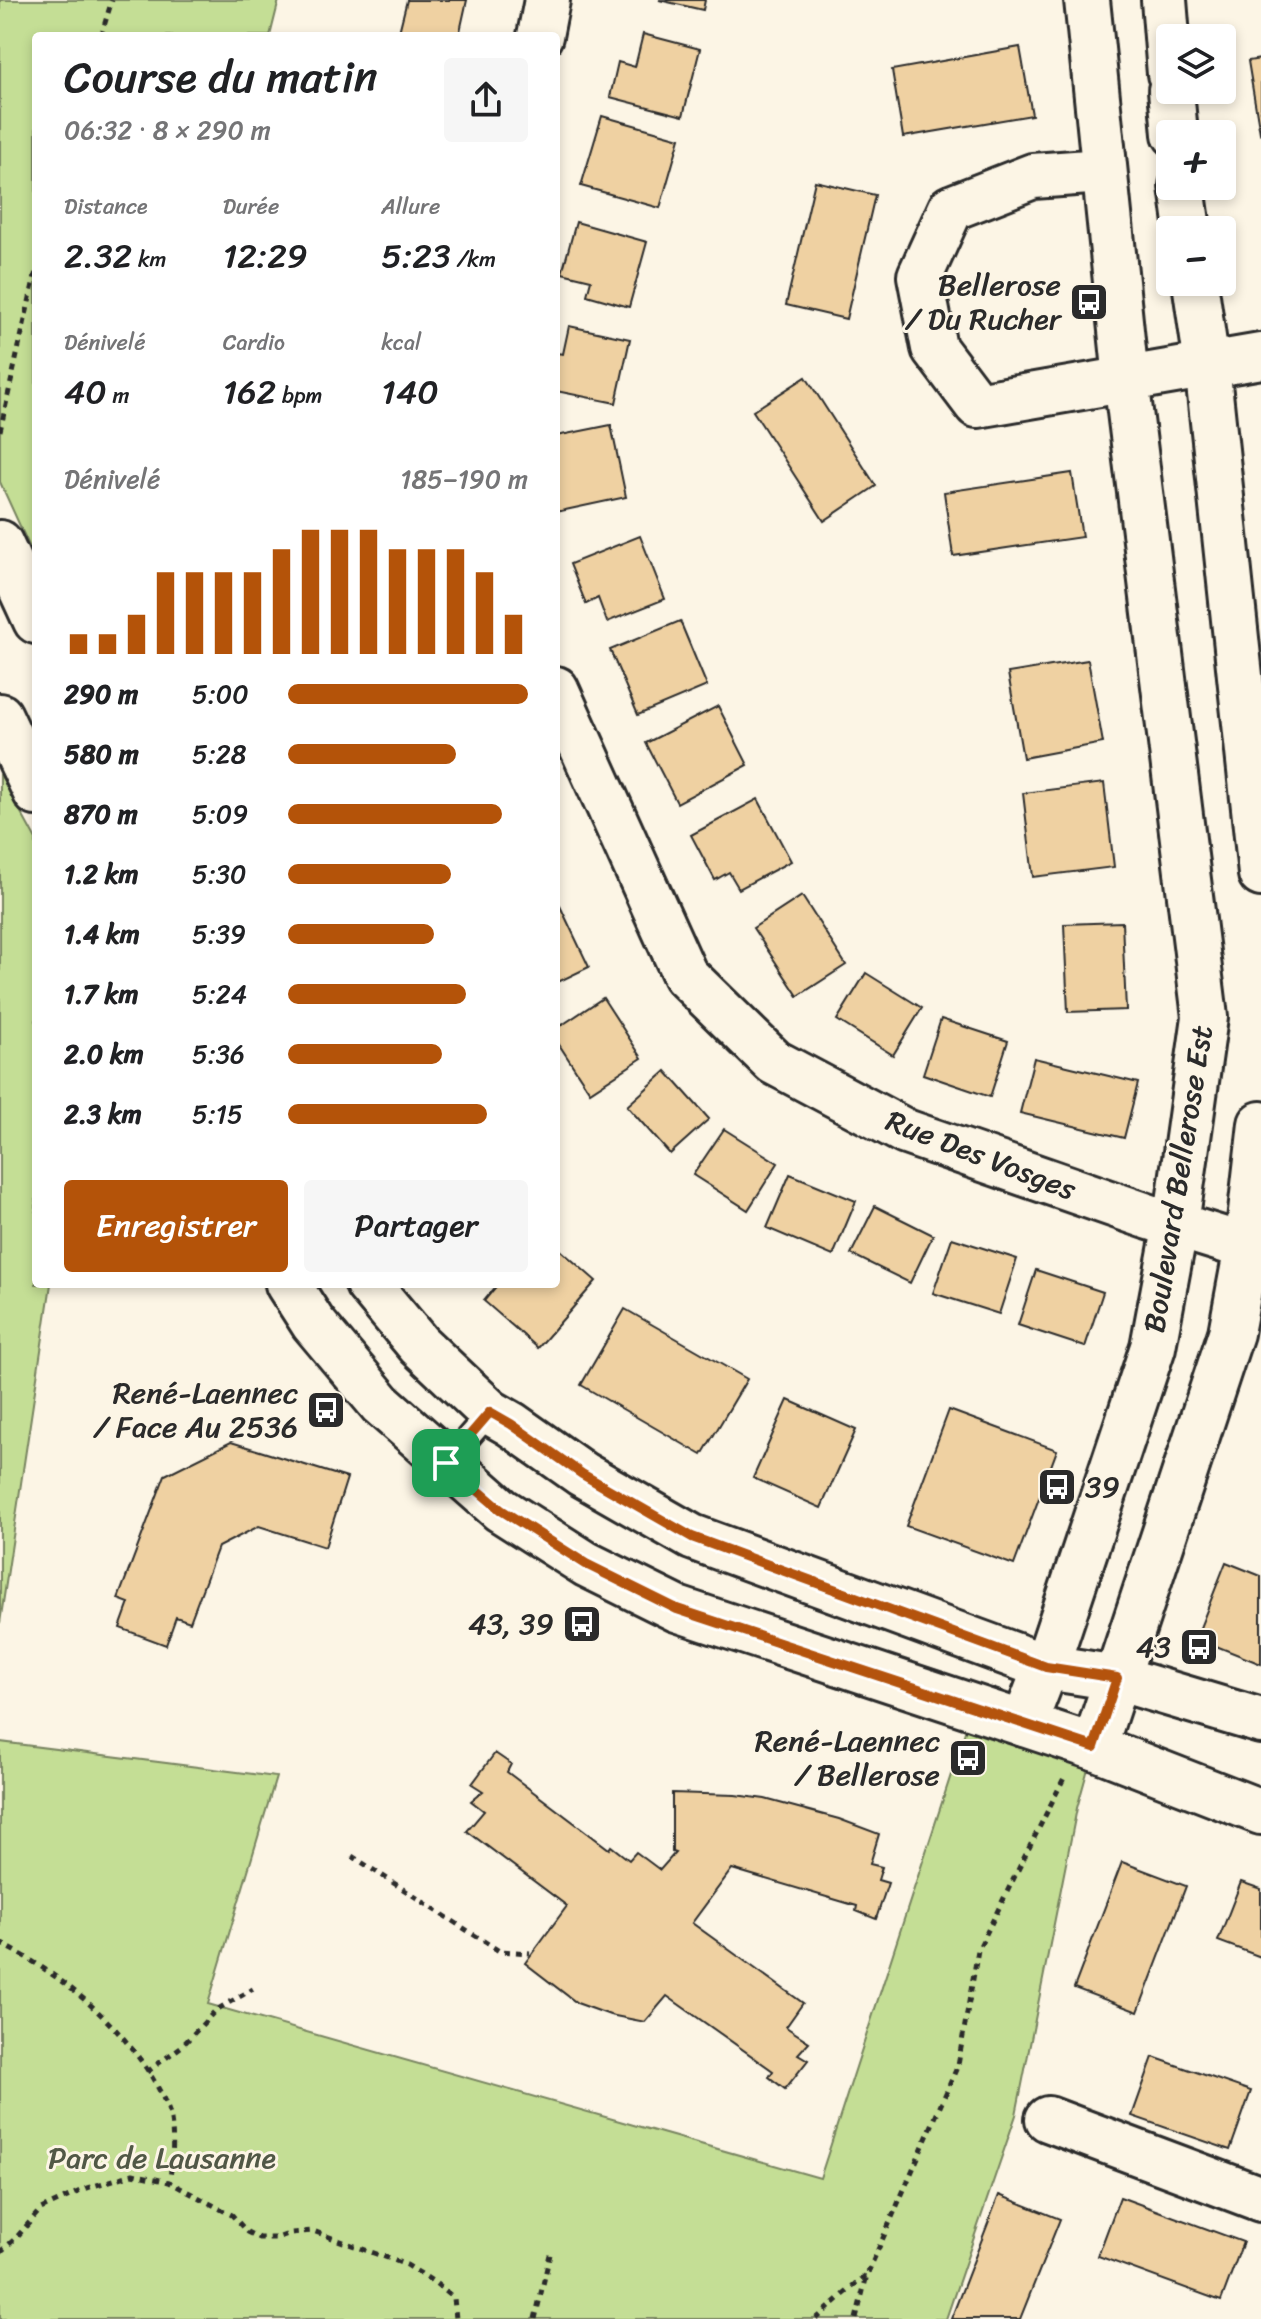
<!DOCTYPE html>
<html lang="fr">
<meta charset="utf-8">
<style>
:root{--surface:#fff;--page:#f6f6f6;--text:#202124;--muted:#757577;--accent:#b45309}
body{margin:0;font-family:Sriracha,sans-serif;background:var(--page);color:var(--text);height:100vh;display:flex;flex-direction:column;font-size:30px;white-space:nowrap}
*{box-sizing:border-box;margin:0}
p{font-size:26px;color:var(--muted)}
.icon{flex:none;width:44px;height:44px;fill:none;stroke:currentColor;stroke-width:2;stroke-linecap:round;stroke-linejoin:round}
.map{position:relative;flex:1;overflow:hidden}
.details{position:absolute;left:32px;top:32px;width:528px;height:1256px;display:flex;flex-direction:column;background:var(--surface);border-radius:8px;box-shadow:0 4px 12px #0003}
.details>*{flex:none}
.tools{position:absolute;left:1156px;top:24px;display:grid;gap:16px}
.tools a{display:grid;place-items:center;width:80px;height:80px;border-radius:8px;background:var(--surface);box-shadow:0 4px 12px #0003;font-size:40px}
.pin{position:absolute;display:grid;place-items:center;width:68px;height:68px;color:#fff;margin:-34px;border-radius:16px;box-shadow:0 4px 12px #0006}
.round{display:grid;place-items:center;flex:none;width:84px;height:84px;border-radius:8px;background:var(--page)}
.headline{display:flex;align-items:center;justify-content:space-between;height:136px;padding:0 32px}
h1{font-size:44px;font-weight:600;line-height:60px}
.stats{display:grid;grid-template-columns:repeat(3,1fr);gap:12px;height:136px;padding:8px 32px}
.stats div{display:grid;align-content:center}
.stats b{font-size:34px;font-weight:600}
.stats small{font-size:22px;font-weight:400}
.stats p{font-size:22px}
.chart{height:224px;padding:16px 32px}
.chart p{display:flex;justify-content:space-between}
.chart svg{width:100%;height:144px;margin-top:8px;stroke:var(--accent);stroke-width:6}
.cta{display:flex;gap:16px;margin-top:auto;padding:16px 32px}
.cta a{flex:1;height:92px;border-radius:8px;background:var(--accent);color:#fff;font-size:32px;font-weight:600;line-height:92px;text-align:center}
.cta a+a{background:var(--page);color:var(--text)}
ul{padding:0 32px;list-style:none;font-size:26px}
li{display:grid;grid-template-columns:128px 96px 1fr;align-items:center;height:60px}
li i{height:20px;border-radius:10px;background:var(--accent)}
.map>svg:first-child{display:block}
.green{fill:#c4de95;stroke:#788460;stroke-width:2}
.building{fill:#efd1a2;stroke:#2b2b2b;stroke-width:2}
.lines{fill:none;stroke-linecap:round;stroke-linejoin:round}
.service-casing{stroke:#2b2b2b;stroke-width:28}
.minor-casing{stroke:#2b2b2b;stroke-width:50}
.tertiary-casing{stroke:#2b2b2b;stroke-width:50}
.path{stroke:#2b2b2b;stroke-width:5;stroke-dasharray:6 6;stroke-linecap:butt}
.service{stroke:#fcf5e5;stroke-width:22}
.minor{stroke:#fcf5e5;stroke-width:44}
.tertiary{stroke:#fcf5e5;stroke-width:44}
.route-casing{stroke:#fff;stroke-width:16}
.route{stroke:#b45309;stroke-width:10}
.labels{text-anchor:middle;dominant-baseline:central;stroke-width:6;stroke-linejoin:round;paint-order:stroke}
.poi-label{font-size:30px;fill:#2b2b2b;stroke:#fcf5e5;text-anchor:end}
.street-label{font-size:30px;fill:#2b2b2b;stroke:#fcf5e5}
.park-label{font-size:30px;fill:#515846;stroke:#fcf5e5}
</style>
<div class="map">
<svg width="1261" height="2319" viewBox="0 0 1261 2319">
<rect width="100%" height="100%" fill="#fcf5e5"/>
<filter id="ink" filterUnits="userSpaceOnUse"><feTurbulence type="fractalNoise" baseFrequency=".0125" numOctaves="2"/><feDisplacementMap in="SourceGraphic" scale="16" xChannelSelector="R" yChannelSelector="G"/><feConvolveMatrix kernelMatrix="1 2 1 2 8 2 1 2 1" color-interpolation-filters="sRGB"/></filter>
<g filter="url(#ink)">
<!-- green -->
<g class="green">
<polygon points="0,0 279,0 270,36 36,36 36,561 0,482"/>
<polygon points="0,774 36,840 36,1284 51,1284 0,1623"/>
<polygon points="973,1707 1094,1747 1077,1808 1016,2115 946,2319 0,2319 0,1742 276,1777 208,2004 820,2178"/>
</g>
<!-- building -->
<g class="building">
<polygon points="407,0 467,0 459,36 398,36"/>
<polygon points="659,0 705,0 703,10"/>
<polygon points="643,34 700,49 683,116 610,97 618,62 635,67"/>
<polygon points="1020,47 1032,115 903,137 892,70"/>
<polygon points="1261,59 1261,132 1260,133 1248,61"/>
<polygon points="602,116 680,138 660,208 581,186"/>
<polygon points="815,181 875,195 846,319 786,305"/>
<polygon points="576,222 647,242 629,307 587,295 591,280 562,273"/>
<polygon points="569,326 630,339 616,403 556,391 556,353 563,354"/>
<polygon points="806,377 876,486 824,521 753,411"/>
<polygon points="611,425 626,497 556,512 556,436"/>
<polygon points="1072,473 1082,537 953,556 944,492"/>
<polygon points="640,536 665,599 607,622 598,598 586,604 570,564"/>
<polygon points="680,621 707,686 638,715 610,650"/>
<polygon points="1088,660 1103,743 1023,758 1008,673"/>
<polygon points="718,706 748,765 677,803 646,743"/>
<polygon points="1104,783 1114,867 1033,877 1023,793"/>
<polygon points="758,799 791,861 739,889 729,872 715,880 691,835"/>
<polygon points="802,896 846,965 798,996 753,928"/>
<polygon points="560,906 589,967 556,983 556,908"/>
<polygon points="1122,922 1126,1010 1068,1012 1064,924"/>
<polygon points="866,973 922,1008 893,1055 837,1020"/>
<polygon points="603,998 642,1058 590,1092 556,1040 556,1029"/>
<polygon points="941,1019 1008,1041 990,1097 923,1074"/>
<polygon points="1034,1058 1138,1083 1124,1138 1020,1113"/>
<polygon points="666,1071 709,1119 670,1154 627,1106"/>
<polygon points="724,1129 778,1163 748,1210 693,1175"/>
<polygon points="790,1174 856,1201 833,1256 767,1228"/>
<polygon points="875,1206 933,1235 910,1283 851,1254"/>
<polygon points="952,1238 1017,1259 999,1314 933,1293"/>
<polygon points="556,1246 596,1281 538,1348 484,1301 498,1284 556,1284"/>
<polygon points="1036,1270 1103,1292 1085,1347 1018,1325"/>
<polygon points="625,1309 747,1379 702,1455 581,1385"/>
<polygon points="788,1400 856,1430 821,1508 753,1478"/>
<polygon points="949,1410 1057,1450 1014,1565 906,1526"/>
<polygon points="231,1442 347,1478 325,1547 259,1526 218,1547 190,1622 176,1617 166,1645 120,1628 129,1603 118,1599 165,1475"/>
<polygon points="1226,1562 1261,1576 1261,1664 1196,1638"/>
<polygon points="495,1753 511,1764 507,1772 609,1849 611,1846 629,1860 636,1852 660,1870 675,1853 672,1852 672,1793 735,1795 765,1799 839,1819 879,1834 870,1864 882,1867 878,1880 888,1883 876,1919 856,1911 857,1906 732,1869 692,1923 803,2003 786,2027 809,2042 798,2054 808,2060 785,2089 769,2077 773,2071 667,1996 645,2022 610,2015 577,2003 525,1963 567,1906 467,1831 484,1811 471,1801 483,1791 472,1784"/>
<polygon points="1122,1862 1186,1886 1138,2012 1074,1988"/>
<polygon points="1241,1882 1261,1889 1261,1957 1218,1941"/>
<polygon points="1153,2057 1251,2091 1230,2150 1132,2116"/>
<polygon points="999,2195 1060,2219 1020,2319 951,2319"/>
<polygon points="1120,2197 1243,2242 1221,2301 1098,2256"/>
</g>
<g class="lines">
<!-- service casing -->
<g class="service-casing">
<polyline id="service" points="446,1463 490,1412"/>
</g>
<!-- minor casing -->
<g class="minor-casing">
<g id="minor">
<polyline points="540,36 547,0"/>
<polyline points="1103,171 1033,176 951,208 920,276 934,348 977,405 1261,356"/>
<polyline points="556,689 685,975 774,1062 906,1132 1150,1217 1247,1247"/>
<polyline points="1048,2119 1261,2199"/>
</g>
</g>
<!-- tertiary casing -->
<g class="tertiary-casing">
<g id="tertiary">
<polyline points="1164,0 1170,74"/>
<polyline points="1171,90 1175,134"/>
<polyline points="1182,186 1188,230"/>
<polyline points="1195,282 1207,365 1261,874"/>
<polyline points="0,543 36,621"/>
<polyline points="0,716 36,793"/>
<polyline points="288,1284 313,1323 381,1404 501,1510 586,1564 677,1609 1094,1747 1261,1812"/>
<polyline points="368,1284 419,1345 490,1412 511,1424 582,1474 692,1537 1046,1667 1117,1678 1261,1721"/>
<polyline points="1024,1724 1046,1667 1153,1347 1176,1224 1205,1017 1126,379 1087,0"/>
<polyline points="1094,1747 1231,1333 1247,1247 1261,1124"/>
</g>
</g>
<!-- path -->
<g class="path">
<polyline points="101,36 112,0"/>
<polyline points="0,431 36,271"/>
<polyline points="352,1856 499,1951 530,1953"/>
<path d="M0,1943C66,1976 140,2039 168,2109C175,2126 173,2164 169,2182"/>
<polyline points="147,2072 182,2046 216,2010 253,1989"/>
<polyline points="0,2252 15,2239 41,2209 87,2188 133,2174 169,2182 232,2215 247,2232 259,2238 277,2238 291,2233 313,2231 407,2265 434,2282 454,2298 456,2319"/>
<polyline points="535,2319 551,2250"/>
<polyline points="816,2319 866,2275"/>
<polyline points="856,2319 867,2275 958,2065 978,1950 1064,1778"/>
</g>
<!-- service -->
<use href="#service" class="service"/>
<!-- minor -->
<use href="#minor" class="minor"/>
<!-- tertiary -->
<use href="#tertiary" class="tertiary"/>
</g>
</g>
<g class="lines" filter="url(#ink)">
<!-- route casing -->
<g class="route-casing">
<polygon id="route" points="490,1412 511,1424 582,1474 692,1537 1046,1667 1117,1678 1094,1747 677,1609 586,1564 501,1510 446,1463"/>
</g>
<!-- route -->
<use href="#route" class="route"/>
</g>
<!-- icons -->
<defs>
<g id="bus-square" transform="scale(2)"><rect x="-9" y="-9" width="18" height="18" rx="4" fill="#2b2b2b" stroke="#fcf5e5"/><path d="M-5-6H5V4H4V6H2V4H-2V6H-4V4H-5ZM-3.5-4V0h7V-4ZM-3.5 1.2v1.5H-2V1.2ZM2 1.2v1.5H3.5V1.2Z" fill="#fff"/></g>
</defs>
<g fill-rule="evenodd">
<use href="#bus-square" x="1089" y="302"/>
<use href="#bus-square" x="326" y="1410"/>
<use href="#bus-square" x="1057" y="1487"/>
<use href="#bus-square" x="582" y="1624"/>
<use href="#bus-square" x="1199" y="1647"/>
<use href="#bus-square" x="968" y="1758"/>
</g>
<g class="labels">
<!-- poi labels -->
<g class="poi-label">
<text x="1061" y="285">Bellerose<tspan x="1061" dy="34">/ Du Rucher</tspan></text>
<text x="298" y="1393">René-Laennec<tspan x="298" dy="34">/ Face Au 2536</tspan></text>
<text x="1085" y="1487" text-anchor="start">39</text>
<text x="554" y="1624">43, 39</text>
<text x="1171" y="1647">43</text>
<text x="940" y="1741">René-Laennec<tspan x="940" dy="34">/ Bellerose</tspan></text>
</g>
<!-- street labels -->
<g class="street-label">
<text transform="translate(981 1155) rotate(21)">Rue Des Vosges</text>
<text transform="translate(1178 1179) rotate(-81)">Boulevard Bellerose Est</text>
</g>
<!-- park labels -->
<g class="park-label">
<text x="162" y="2158">Parc de Lausanne</text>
</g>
</g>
</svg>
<div class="tools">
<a><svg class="icon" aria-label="layers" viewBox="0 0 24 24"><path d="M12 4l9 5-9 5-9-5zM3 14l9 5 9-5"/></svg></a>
<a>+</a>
<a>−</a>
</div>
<div class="pin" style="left:446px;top:1463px;background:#1e9e55"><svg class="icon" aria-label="arrive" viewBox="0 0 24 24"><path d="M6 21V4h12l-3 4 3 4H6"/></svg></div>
<section class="details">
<div class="headline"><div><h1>Course du matin</h1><p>06:32 · 8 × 290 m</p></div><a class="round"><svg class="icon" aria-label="share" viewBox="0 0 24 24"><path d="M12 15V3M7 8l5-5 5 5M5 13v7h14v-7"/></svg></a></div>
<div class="stats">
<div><p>Distance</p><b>2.32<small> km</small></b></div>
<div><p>Durée</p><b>12:29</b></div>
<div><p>Allure</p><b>5:23<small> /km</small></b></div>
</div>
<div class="stats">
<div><p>Dénivelé</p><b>40<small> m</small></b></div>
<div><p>Cardio</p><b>162<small> bpm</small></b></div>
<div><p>kcal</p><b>140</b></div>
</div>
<div class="chart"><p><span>Dénivelé</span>185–190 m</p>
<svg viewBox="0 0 160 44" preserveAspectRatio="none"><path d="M5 44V38M15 44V38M25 44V32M35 44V19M45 44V19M55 44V19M65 44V19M75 44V12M85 44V6M95 44V6M105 44V6M115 44V12M125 44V12M135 44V12M145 44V19M155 44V32"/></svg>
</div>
<ul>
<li><b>290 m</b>5:00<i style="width:100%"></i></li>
<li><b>580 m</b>5:28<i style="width:70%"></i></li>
<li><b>870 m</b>5:09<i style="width:89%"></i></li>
<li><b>1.2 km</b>5:30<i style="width:68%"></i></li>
<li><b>1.4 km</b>5:39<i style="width:61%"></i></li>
<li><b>1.7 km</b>5:24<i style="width:74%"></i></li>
<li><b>2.0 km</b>5:36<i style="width:64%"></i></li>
<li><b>2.3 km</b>5:15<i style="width:83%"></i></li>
</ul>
<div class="cta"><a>Enregistrer</a><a>Partager</a></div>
</section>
</div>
